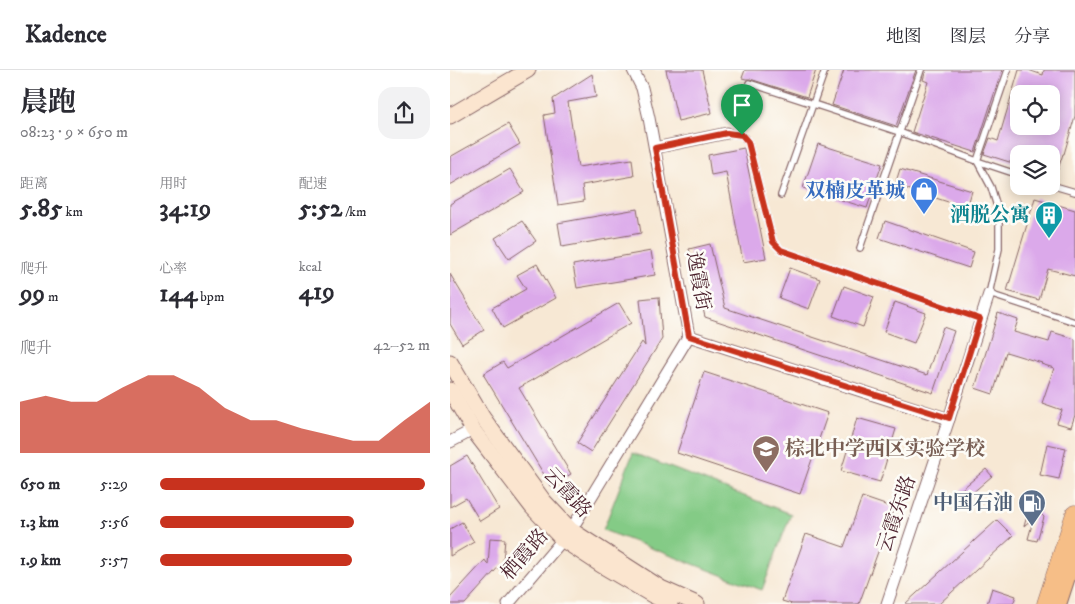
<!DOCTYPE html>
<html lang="zh">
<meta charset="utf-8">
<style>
:root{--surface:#fff;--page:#f2f2f3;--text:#2b2b33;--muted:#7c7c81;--line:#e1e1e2;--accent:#c8321e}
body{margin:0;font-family:"IM FELL DW Pica","Noto Serif SC",serif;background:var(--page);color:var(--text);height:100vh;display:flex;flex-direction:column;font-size:19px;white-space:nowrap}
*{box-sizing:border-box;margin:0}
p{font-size:16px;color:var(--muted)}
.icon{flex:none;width:28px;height:28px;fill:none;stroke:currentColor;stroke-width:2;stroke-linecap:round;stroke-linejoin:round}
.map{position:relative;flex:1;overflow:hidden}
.side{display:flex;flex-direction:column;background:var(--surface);width:450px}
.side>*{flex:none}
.buttons{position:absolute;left:560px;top:15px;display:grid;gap:10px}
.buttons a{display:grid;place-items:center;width:50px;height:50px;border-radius:10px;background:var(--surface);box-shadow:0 2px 12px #0003;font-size:25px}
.pin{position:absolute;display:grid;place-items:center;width:42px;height:42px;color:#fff;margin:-51px -21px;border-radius:50% 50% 50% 0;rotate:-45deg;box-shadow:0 0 5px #0007}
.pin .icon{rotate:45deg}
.round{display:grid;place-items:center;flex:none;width:52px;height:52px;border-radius:15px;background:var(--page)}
.head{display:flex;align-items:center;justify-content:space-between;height:85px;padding:0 20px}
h1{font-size:28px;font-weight:700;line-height:38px}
.stats{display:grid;grid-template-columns:repeat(3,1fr);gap:8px;height:85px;padding:5px 20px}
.stats div{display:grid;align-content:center}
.stats b{font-size:25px;font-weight:700}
.stats small{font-size:14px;font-weight:400}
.stats p{font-size:14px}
.chart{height:140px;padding:10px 20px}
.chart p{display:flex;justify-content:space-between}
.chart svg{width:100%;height:90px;margin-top:5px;fill:var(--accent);opacity:.7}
ul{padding:0 20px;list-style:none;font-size:16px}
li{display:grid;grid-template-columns:80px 60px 1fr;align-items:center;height:38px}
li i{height:12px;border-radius:6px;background:var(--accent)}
header{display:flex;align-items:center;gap:30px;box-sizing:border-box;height:70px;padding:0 25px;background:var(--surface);border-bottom:1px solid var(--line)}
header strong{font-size:24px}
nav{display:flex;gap:28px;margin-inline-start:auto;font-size:18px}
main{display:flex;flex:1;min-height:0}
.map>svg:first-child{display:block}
.green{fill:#84cb86;stroke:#677558}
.building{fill:#dba9ea;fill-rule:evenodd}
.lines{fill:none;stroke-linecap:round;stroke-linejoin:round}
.lane-casing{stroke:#876566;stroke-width:8}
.street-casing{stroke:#876566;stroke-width:13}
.secondary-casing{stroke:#876566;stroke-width:17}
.primary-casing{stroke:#876566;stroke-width:19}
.highway-casing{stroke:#876566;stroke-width:22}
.lane{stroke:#fff;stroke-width:5.5}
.street{stroke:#fff;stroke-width:11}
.secondary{stroke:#fbe5cf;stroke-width:15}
.primary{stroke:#f6be87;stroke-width:18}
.highway{stroke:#f6be87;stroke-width:20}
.route-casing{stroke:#fff;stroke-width:10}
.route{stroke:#c8321e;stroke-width:6}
.labels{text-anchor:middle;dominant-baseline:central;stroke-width:5;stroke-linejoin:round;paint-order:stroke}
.shop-label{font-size:20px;font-weight:bold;fill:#366cbe;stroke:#fdfcf7;text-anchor:end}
.culture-label{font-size:20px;font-weight:bold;fill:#0d838f;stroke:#fdfcf7;text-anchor:end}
.street-label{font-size:20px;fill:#4a1f2b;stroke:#fdfcf7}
.education-label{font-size:20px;font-weight:bold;fill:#785e54;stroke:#fdfcf7;text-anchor:start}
.service-label{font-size:20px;font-weight:bold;fill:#4e5e75;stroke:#fdfcf7;text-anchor:end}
</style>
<header>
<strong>Kadence</strong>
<nav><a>地图</a><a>图层</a><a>分享</a></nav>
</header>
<main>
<section class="side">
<div class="head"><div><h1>晨跑</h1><p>08:23 · 9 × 650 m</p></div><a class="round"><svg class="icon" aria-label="share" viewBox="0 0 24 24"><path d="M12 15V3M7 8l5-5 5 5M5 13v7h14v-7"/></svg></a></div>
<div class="stats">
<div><p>距离</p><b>5.85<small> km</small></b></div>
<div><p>用时</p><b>34:19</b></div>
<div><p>配速</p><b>5:52<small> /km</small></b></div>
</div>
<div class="stats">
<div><p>爬升</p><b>99<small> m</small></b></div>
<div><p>心率</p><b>144<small> bpm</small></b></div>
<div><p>kcal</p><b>419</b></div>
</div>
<div class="chart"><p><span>爬升</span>42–52 m</p>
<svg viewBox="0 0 160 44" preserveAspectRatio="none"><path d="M0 44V19L10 16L20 19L30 19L40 12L50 6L60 6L70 12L80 22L90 28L100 28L110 32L120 35L130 38L140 38L150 28L160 19V44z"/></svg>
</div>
<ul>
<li><b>650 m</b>5:29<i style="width:98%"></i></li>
<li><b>1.3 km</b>5:56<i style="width:72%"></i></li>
<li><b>1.9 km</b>5:57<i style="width:71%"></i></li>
</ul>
</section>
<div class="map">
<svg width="625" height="534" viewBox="0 0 625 534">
<rect width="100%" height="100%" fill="#fdfcf7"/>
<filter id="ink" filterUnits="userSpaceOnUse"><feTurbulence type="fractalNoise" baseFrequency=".02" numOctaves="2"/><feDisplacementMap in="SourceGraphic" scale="10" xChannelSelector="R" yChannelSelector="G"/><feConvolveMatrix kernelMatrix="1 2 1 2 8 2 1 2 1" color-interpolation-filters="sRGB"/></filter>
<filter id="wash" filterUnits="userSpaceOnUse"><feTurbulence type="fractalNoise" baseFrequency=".0096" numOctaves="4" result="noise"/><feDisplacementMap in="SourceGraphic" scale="20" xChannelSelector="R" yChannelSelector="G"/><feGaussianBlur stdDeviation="1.12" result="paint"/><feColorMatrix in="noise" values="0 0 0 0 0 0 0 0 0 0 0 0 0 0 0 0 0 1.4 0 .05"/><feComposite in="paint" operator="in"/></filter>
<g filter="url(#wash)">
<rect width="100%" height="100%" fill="#f7e8d4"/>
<!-- green -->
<polygon class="green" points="183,383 341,444 312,520 153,460"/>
<g id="blocks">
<!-- building -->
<g class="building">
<polygon points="216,0 252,0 262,43 228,51"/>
<polygon points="295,0 366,0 357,27 300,9 296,9 292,8"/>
<polygon points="394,0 466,0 446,56 382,35"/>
<polygon points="476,0 552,0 525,82 462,62 478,12 473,10"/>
<path d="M569,0H578L593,5L594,0H625V46L614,84H613L604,111L601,110V84H569V95L534,84L540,68L548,71ZM569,24H601V59L591,56H569Z"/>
<polygon points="142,4 146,27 118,32 128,97 182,89 184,106 132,115 134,131 108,135 94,45 105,43 103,29"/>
<polygon points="58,54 70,74 0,115 0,87"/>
<polygon points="368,74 432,94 417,138 353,118"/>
<polygon points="294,78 316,188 293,192 276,102 261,105 258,85"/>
<polygon points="60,99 74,122 0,165 0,134"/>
<polygon points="450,99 522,121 517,138 445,115"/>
<polygon points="585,128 625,140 625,206 598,199 589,230 557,221"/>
<polygon points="187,139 191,163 112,177 108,153"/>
<polygon points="72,151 86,171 59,189 45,168"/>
<polygon points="435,151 524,182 519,198 429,168"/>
<polygon points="260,174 275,238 477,305 493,257 504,261 483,323 255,247 239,179"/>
<polygon points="201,181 205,205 127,218 123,195"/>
<polygon points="87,194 106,228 53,258 42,238 76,219 67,205"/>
<polygon points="340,198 370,209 359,239 329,228"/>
<polygon points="0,204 34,260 12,274 0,254"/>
<polygon points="394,216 424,227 413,257 383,246"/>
<polygon points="209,227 212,269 141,382 127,373 192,272 195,276 190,229"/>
<polygon points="445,232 476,243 464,273 434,262"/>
<polygon points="169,233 181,253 69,318 121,404 101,416 33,304 53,292 57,298"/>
<polygon points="548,243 568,250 564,262 599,272 602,262 625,269 625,345 621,357 607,353 612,340 592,333 604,298 591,294 592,293 556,282 543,324 525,318"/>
<polygon points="254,302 378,343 350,424 227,383"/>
<polygon points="407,348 446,359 430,412 391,401"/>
<polygon points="597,374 616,378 609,409 590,405"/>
<polygon points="17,386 49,439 30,451 16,428 0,437 0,396"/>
<polygon points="536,399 542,406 513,431 507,423"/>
<polygon points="412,427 444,438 409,534 342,534 332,531 356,464 394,477"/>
<polygon points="580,437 591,440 589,442 594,447 587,471 578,469 584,447 574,456"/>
<polygon points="547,450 563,466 489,534 455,534"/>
<polygon points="12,452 24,472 0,486 0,459"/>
<polygon points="40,468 55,469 53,492 15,534 0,534 0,528 35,490 38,495"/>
<polygon points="542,518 566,526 563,534 537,534"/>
</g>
</g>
</g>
<g filter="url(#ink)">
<use href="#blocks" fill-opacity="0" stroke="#876566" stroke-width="1"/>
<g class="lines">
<!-- lane casing -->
<g class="lane-casing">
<g id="lane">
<polyline points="558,0 527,91 541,117 549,143 549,179 539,224 625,252"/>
<polyline points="299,13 449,62 527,91 569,105"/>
<polyline points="277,63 292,65 298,72 323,172 331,180 530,249"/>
<polyline points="601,115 625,122"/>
<polyline points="331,125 375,0"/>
<polyline points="410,178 471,0"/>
</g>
</g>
<!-- street casing -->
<g class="street-casing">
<g id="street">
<polyline points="205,78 277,63"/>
<polyline points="239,266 499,349"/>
<polyline points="0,372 23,360"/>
<polyline points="58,534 121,460 239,266 199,48 192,18 183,0"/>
<polyline points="437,534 499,349 539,224"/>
</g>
</g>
<!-- secondary casing -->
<g class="secondary-casing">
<g id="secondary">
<polyline points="0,46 78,0"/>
<polyline points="0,292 33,348 93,430 121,460 211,518 247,534"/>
<polyline points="0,320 23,360 82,437 113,470 151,495 202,525 220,534"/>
</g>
</g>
<!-- primary casing -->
<g class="primary-casing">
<polyline id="primary" points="596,534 625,444"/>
</g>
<!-- highway casing -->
<g class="highway-casing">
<polyline id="highway" points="606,534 625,476"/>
</g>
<!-- lane -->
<use href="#lane" class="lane"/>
<!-- street -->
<use href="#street" class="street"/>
<!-- secondary -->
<use href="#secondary" class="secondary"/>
<!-- primary -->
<use href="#primary" class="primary"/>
<!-- highway -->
<use href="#highway" class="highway"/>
</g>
</g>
<g class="lines" filter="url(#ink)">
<!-- route casing -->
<g class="route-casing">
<polygon id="route" points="277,63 292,65 298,72 323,172 331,180 530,249 499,348 239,266 205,78"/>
</g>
<!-- route -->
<use href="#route" class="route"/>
</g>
<!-- icons -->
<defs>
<g id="shop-pin" transform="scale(1.4375)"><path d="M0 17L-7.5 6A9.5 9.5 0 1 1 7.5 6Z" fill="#3f7fe0" stroke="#fdfcf7"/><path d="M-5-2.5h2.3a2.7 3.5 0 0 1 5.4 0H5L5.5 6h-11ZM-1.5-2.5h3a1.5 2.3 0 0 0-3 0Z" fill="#fff"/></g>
<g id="building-pin" transform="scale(1.4375)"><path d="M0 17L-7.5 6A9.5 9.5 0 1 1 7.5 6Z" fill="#0f9aa8" stroke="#fdfcf7"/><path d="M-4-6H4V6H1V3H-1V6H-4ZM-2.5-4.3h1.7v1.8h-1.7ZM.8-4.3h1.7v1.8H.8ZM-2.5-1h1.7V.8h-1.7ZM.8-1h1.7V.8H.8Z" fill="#fff"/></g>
<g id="school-pin" transform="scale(1.4375)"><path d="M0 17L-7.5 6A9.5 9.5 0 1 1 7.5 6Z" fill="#8d6e63" stroke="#fdfcf7"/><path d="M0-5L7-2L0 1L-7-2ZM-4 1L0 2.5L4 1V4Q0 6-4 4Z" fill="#fff"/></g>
<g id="fuel-pin" transform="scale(1.4375)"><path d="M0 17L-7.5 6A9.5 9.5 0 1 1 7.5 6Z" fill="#5c6f8a" stroke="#fdfcf7"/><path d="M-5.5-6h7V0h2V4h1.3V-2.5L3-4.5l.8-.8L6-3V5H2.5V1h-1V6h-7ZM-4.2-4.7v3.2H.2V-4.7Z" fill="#fff"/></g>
</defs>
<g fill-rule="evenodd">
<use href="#shop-pin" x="474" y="121"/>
<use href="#building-pin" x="599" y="145"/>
<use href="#school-pin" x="316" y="379"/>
<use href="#fuel-pin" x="582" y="433"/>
</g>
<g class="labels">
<!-- shop labels -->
<g class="shop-label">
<text x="455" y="121">双楠皮革城</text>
</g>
<!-- culture labels -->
<g class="culture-label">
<text x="580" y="145">洒脱公寓</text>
</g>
<!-- street labels -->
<g class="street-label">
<text transform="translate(248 211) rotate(80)">逸霞街</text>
<text transform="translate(117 423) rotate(48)">云霞路</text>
<text transform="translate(447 444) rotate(-71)">云霞东路</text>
<text transform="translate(75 485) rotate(-49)">栖霞路</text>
</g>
<!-- education labels -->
<g class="education-label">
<text x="335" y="379">棕北中学西区实验学校</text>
</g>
<!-- service labels -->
<g class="service-label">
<text x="563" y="433">中国石油</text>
</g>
</g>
</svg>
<div class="buttons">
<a><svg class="icon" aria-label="locate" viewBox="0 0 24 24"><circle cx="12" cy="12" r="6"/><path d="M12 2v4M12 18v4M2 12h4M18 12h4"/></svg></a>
<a><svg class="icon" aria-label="layers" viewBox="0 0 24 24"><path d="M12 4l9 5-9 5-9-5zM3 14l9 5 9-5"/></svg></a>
</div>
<div class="pin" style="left:292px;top:65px;background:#1e9e55"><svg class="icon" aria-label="arrive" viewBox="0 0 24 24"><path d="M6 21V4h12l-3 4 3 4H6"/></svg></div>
</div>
</main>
